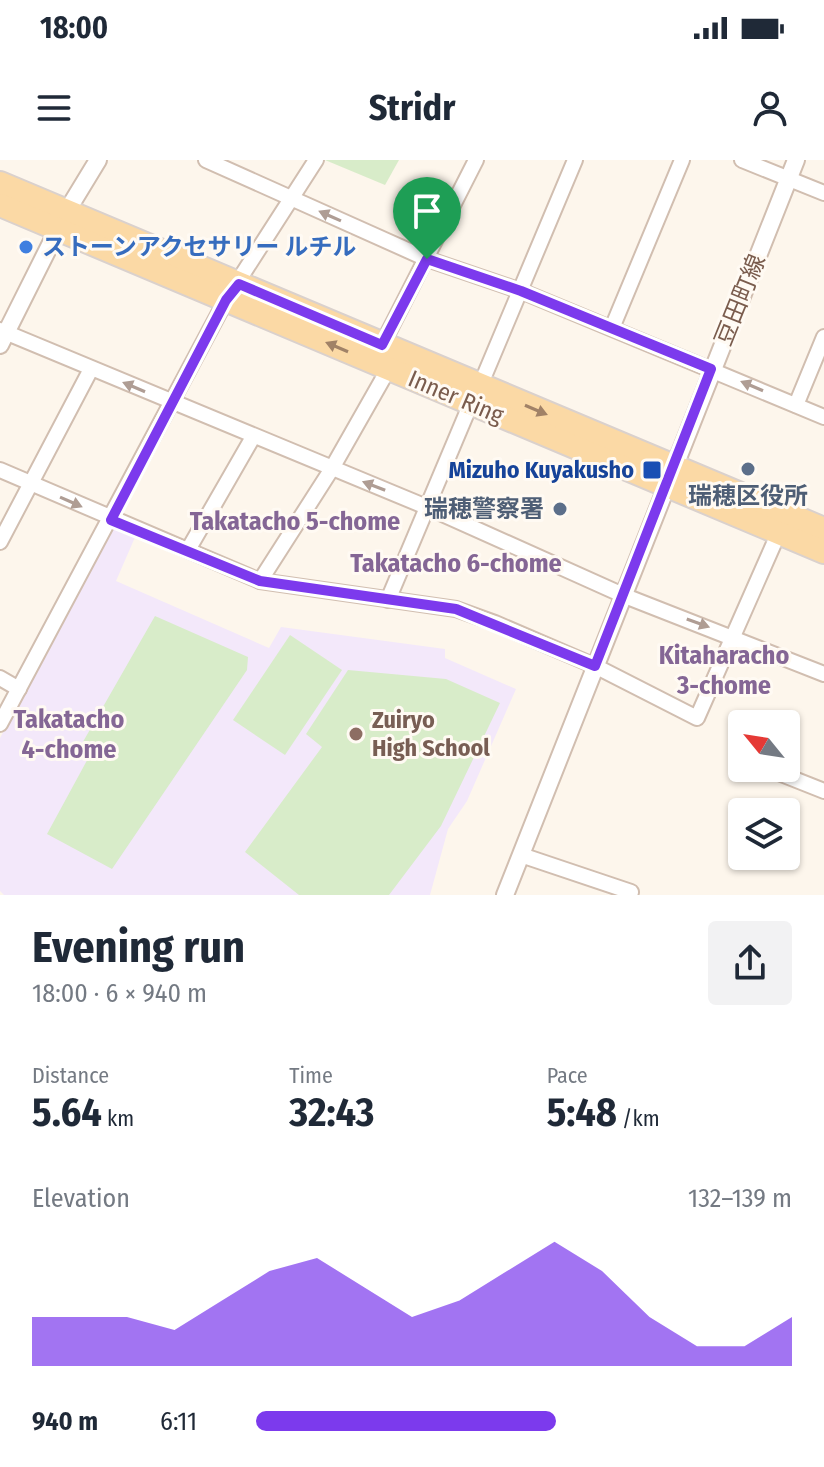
<!DOCTYPE html>
<meta charset="utf-8">
<style>
:root{--surface:#fff;--page:#f2f2f3;--text:#1f2937;--muted:#747a83;--accent:#7c3aed}
body{margin:0;font-family:"Fira Sans Condensed","Noto Sans JP",sans-serif;background:var(--page);color:var(--text);height:100vh;display:flex;flex-direction:column;font-size:30px;white-space:nowrap}
*{box-sizing:border-box;margin:0}
p{font-size:26px;color:var(--muted)}
.icon{flex:none;width:44px;height:44px;fill:none;stroke:currentColor;stroke-width:2;stroke-linecap:round;stroke-linejoin:round}
.map{position:relative;height:735px;overflow:hidden}
.panel{display:flex;flex-direction:column;background:var(--surface);flex:1}
.panel>*{flex:none}
.needle{width:52px;rotate:300deg}
.tools{position:absolute;left:728px;top:550px;display:grid;gap:16px}
.tools a{display:grid;place-items:center;width:72px;height:72px;border-radius:8px;background:var(--surface);box-shadow:0 2px 6px #0004;font-size:40px}
.pin{position:absolute;display:grid;place-items:center;width:68px;height:68px;color:#fff;margin:-82px -34px;border-radius:50% 50% 50% 0;rotate:-45deg;box-shadow:0 0 8px #0007}
.pin .icon{rotate:45deg}
.round{display:grid;place-items:center;flex:none;width:84px;height:84px;border-radius:8px;background:var(--page)}
.head{display:flex;align-items:center;justify-content:space-between;height:136px;padding:0 32px}
h1{font-size:44px;font-weight:700;line-height:60px}
.figures{display:grid;grid-template-columns:repeat(3,1fr);gap:12px;height:136px;padding:8px 32px}
.figures div{display:grid;align-content:center}
.figures b{font-size:40px;font-weight:700}
.figures small{font-size:22px;font-weight:400}
.figures p{font-size:22px}
.chart{height:224px;padding:16px 32px}
.chart p{display:flex;justify-content:space-between}
.chart svg{width:100%;height:144px;margin-top:8px;fill:var(--accent);opacity:.7}
ul{padding:0 32px;list-style:none;font-size:26px}
li{display:grid;grid-template-columns:128px 96px 1fr;align-items:center;height:60px}
li i{height:20px;border-radius:10px;background:var(--accent)}
.status{display:flex;justify-content:space-between;align-items:center;height:56px;padding:0 40px;background:var(--surface);direction:ltr}
.status svg{height:22px;fill:currentColor}
header{display:flex;justify-content:space-between;align-items:center;height:104px;padding:0 32px;background:var(--surface);font-size:36px;font-weight:700}
.map>svg:first-child{display:block}
.education{fill:#f3e8fa}
.green{fill:#d8ecc9}
.lines{fill:none;stroke-linecap:round;stroke-linejoin:round}
.minor-casing{stroke:#d1beb0;stroke-width:18}
.tertiary-casing{stroke:#d1beb0;stroke-width:20}
.primary-casing{stroke:#dad1cd;stroke-width:26}
.minor{stroke:#fff;stroke-width:14}
.tertiary{stroke:#fff;stroke-width:16}
.primary{stroke:#fbd9a5;stroke-width:22}
.oneway{fill:#af9d94}
.oneway2{fill:#a18267}
.route-casing{stroke:#fff;stroke-width:16}
.route{stroke:#7c3aed;stroke-width:10}
.shop-dot{fill:#3f7fe0;stroke:#fffaf3;stroke-width:3}
.service-dot{fill:#5c6f8a;stroke:#fffaf3;stroke-width:3}
.transit-dot{fill:#1a4fb4;stroke:#fffaf3;stroke-width:3}
.education-dot{fill:#8d6e63;stroke:#fffaf3;stroke-width:3}
.labels{text-anchor:middle;dominant-baseline:central;stroke-width:6;stroke-linejoin:round;paint-order:stroke}
.shop-label{font-size:24px;font-weight:bold;fill:#366cbe;stroke:#fffaf3;text-anchor:start}
.street-label{font-size:24px;fill:#7a5c4d;stroke:#fffaf3}
.transit-label{font-size:24px;font-weight:bold;fill:#164399;stroke:#fffaf3;text-anchor:end}
.service-label{font-size:24px;font-weight:bold;fill:#4e5e75;stroke:#fffaf3}
.education-label{font-size:24px;font-weight:bold;fill:#785e54;stroke:#fffaf3;text-anchor:start}
.neighbourhood-label{font-size:26px;font-weight:bold;fill:#846695;stroke:#fffaf3}
</style>
<div class="status"><b>18:00</b><svg viewBox="0 0 49 12"><path d="M0 12V9h3v3zM5 12V6h3v6zM10 12V3h3v9zM15 12V0h3v12zM26 1h20v11H26zM47 4h2v5h-2z"/></svg></div>
<header><svg class="icon" aria-label="menu" viewBox="0 0 24 24"><path d="M4 6h16M4 12h16M4 18h16"/></svg>Stridr<svg class="icon" aria-label="person" viewBox="0 0 24 24"><circle cx="12" cy="8" r="4"/><path d="M4 21q1-7 8-7t8 7"/></svg></header>
<div class="map">
<svg width="824" height="735" viewBox="0 0 824 735">
<rect width="100%" height="100%" fill="#fdf6ec"/>
<!-- education -->
<polygon class="education" points="117,366 136,375 116,421 269,488 281,467 445,489 445,498 516,529 467,641 448,669 430,735 4,735 0,731 0,578 113,369"/>
<!-- green -->
<g class="green">
<polygon points="325,0 399,0 385,25"/>
<polygon points="155,456 248,497 247,510 112,709 47,674 91,593 80,587"/>
<polygon points="290,475 342,510 285,595 233,560"/>
<polygon points="348,510 446,519 500,543 441,666 389,735 299,735 245,692 322,587 306,574"/>
</g>
<g class="lines">
<!-- minor casing -->
<g class="minor-casing">
<g id="minor">
<polyline points="206,0 427,99 521,131 824,257"/>
<polyline points="742,0 824,33"/>
<polyline points="612,168 682,0"/>
<polyline points="0,170 429,348 625,436 824,514"/>
<polyline points="382,185 476,0"/>
<polyline points="480,226 575,0"/>
<polyline points="796,245 824,177"/>
<polyline points="0,310 260,421 456,449 495,463 595,506 697,558 779,372"/>
<polyline points="0,382 91,209"/>
<polyline points="188,390 253,277"/>
<polyline points="260,421 331,310 389,208"/>
<polyline points="388,440 471,243"/>
<polyline points="0,518 19,529"/>
<polyline points="0,564 226,140 316,0"/>
<polyline points="766,608 824,631"/>
<polyline points="521,695 631,732"/>
</g>
</g>
<!-- tertiary casing -->
<g class="tertiary-casing">
<g id="tertiary">
<polyline points="0,185 67,51 98,0"/>
<polyline points="505,735 796,0"/>
</g>
</g>
<!-- primary casing -->
<g class="primary-casing">
<g id="primary">
<polyline points="0,23 824,369"/>
<polyline points="0,45 824,392"/>
</g>
</g>
<!-- minor -->
<use href="#minor" class="minor"/>
<!-- tertiary -->
<use href="#tertiary" class="tertiary"/>
<!-- primary -->
<use href="#primary" class="primary"/>
</g>
<!-- one-way arrows -->
<defs><path id="oneway-solid" d="M-6-.8H1V-3.2L6.5 0L1 3.2V.8H-6Z" transform="scale(2)"/></defs>
<g class="oneway">
<use href="#oneway-solid" transform="translate(330 56) rotate(-156)"/>
<use href="#oneway-solid" transform="translate(752 226) rotate(-157)"/>
<use href="#oneway-solid" transform="translate(134 227) rotate(-157)"/>
<use href="#oneway-solid" transform="translate(374 326) rotate(-159)"/>
<use href="#oneway-solid" transform="translate(71 342) rotate(24)"/>
<use href="#oneway-solid" transform="translate(698 463) rotate(20)"/>
</g>
<g class="oneway2">
<use href="#oneway-solid" transform="translate(337 187) rotate(-157)"/>
<use href="#oneway-solid" transform="translate(536 250) rotate(23)"/>
</g>
<g class="lines">
<!-- route casing -->
<g class="route-casing">
<polygon id="route" points="427,99 521,131 711,209 595,506 456,449 260,421 111,360 226,140 239,124 382,185"/>
</g>
<!-- route -->
<use href="#route" class="route"/>
</g>
<!-- markers -->
<circle class="shop-dot" cx="26" cy="87" r="8"/>
<g class="service-dot">
<circle cx="748" cy="309" r="8"/>
<circle cx="560" cy="349" r="8"/>
</g>
<rect class="transit-dot" x="642" y="300" width="20" height="20" rx="4"/>
<circle class="education-dot" cx="356" cy="574" r="8"/>
<g class="labels">
<!-- shop labels -->
<g class="shop-label">
<text x="42" y="87">ストーンアクセサリー ルチル</text>
</g>
<!-- street labels -->
<g class="street-label">
<text transform="translate(740 140) rotate(-68)">豆田町線</text>
<text transform="translate(456 237) rotate(23)">Inner Ring</text>
</g>
<!-- transit labels -->
<g class="transit-label">
<text x="634" y="310">Mizuho Kuyakusho</text>
</g>
<!-- service labels -->
<g class="service-label">
<text x="748" y="336">瑞穂区役所</text>
<text x="544" y="349" text-anchor="end">瑞穂警察署</text>
</g>
<!-- education labels -->
<g class="education-label">
<text x="372" y="560">Zuiryo<tspan x="372" dy="28">High School</tspan></text>
</g>
<!-- neighbourhood labels -->
<g class="neighbourhood-label">
<text x="295" y="361">Takatacho 5-chome</text>
<text x="456" y="403">Takatacho 6-chome</text>
<text x="724" y="495">Kitaharacho<tspan x="724" dy="30">3-chome</tspan></text>
<text x="69" y="559">Takatacho<tspan x="69" dy="30">4-chome</tspan></text>
</g>
</g>
</svg>
<div class="tools">
<a><svg class="needle" viewBox="-14 -14 28 28"><path d="M0-13l5 13h-10z" fill="#e53935"/><path d="M0 13l5-13h-10z" fill="#747a83"/></svg></a>
<a><svg class="icon" aria-label="layers" viewBox="0 0 24 24"><path d="M12 4l9 5-9 5-9-5zM3 14l9 5 9-5"/></svg></a>
</div>
<div class="pin" style="left:427px;top:99px;background:#1e9e55"><svg class="icon" aria-label="arrive" viewBox="0 0 24 24"><path d="M6 21V4h12l-3 4 3 4H6"/></svg></div>
</div>
<section class="panel">
<div class="head"><div><h1>Evening run</h1><p>18:00 · 6 × 940 m</p></div><a class="round"><svg class="icon" aria-label="share" viewBox="0 0 24 24"><path d="M12 15V3M7 8l5-5 5 5M5 13v7h14v-7"/></svg></a></div>
<div class="figures">
<div><p>Distance</p><b>5.64<small> km</small></b></div>
<div><p>Time</p><b>32:43</b></div>
<div><p>Pace</p><b>5:48<small> /km</small></b></div>
</div>
<div class="chart"><p><span>Elevation</span>132–139 m</p>
<svg viewBox="0 0 160 44" preserveAspectRatio="none"><path d="M0 44V29L10 29L20 29L30 33L40 24L50 15L60 11L70 20L80 29L90 24L100 15L110 6L120 15L130 29L140 38L150 38L160 29V44z"/></svg>
</div>
<ul>
<li><b>940 m</b>6:11<i style="width:56%"></i></li>
</ul>
</section>
